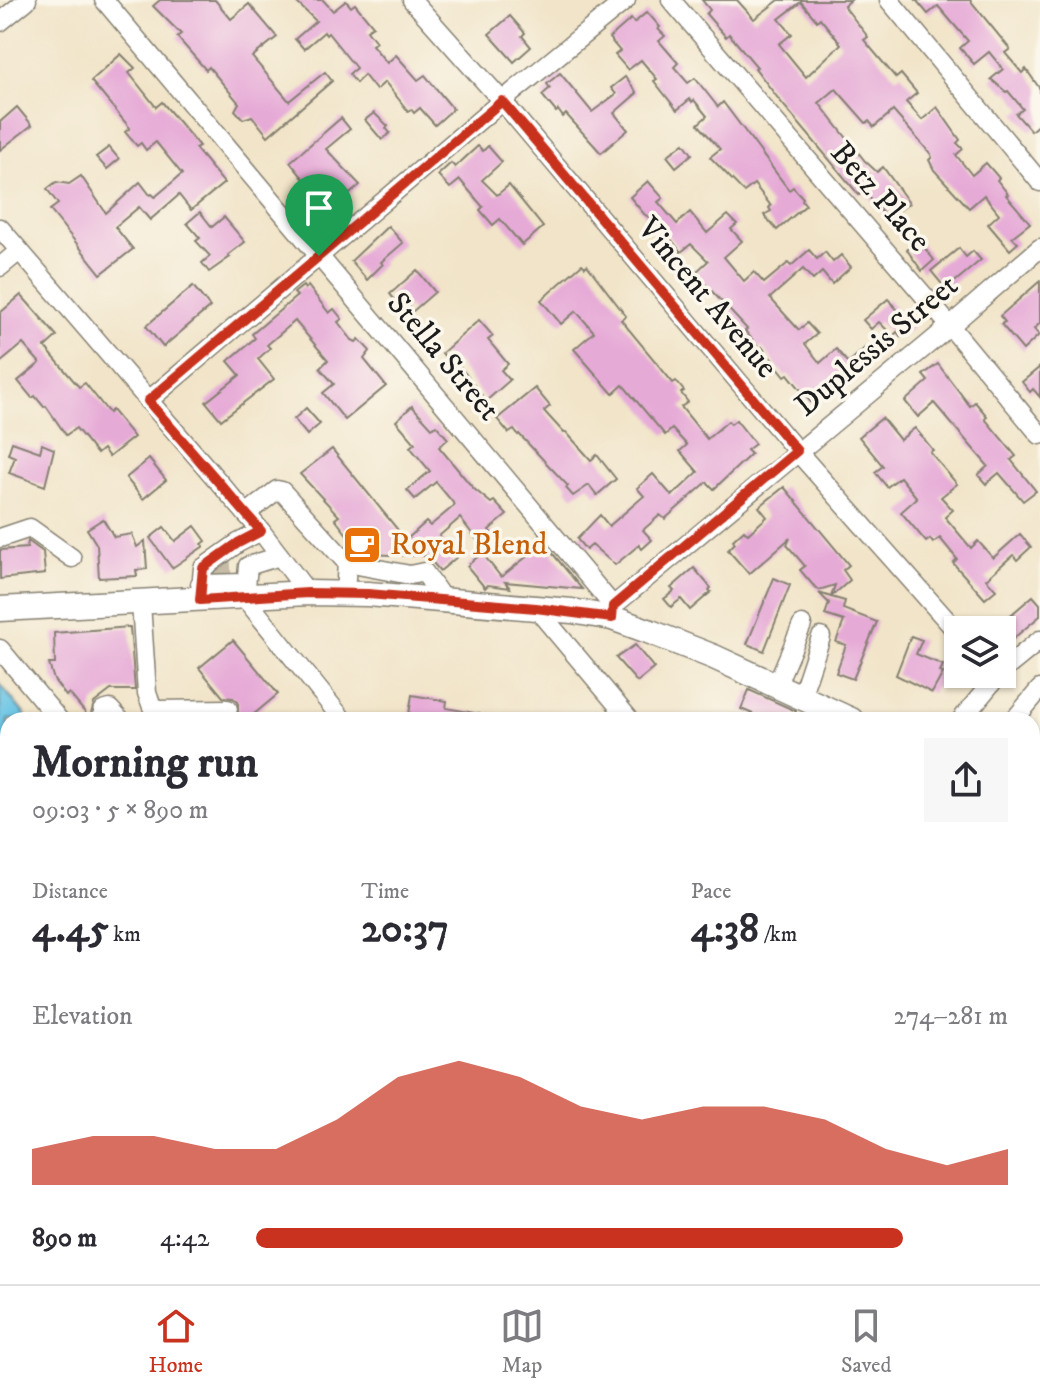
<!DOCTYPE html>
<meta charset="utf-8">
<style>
:root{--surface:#fff;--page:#f7f7f7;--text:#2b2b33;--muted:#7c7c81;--line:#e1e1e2;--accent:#c8321e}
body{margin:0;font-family:"IM FELL DW Pica",serif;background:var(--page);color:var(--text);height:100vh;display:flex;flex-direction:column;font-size:30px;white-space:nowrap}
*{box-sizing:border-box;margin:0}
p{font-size:26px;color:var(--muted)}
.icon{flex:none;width:44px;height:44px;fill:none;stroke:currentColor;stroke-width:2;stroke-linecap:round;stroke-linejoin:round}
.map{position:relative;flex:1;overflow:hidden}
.sheet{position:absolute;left:0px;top:712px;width:1040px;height:572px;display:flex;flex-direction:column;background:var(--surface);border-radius:24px 24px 0 0;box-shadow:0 2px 6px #0004}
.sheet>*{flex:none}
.controls{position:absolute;left:944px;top:616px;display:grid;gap:16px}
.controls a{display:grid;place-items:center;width:72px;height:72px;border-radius:0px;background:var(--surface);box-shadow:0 2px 6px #0004;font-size:40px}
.pin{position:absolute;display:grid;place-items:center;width:68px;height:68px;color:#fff;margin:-82px -34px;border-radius:50% 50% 50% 0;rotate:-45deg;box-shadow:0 0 8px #0007}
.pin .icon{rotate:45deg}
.round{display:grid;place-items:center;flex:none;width:84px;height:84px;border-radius:0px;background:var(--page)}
.head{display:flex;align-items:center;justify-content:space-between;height:136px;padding:0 32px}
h1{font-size:44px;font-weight:700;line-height:60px}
.metrics{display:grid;grid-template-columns:repeat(3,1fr);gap:12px;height:136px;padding:8px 32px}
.metrics div{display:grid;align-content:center}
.metrics b{font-size:40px;font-weight:700}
.metrics small{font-size:22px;font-weight:400}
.metrics p{font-size:22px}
.chart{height:224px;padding:16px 32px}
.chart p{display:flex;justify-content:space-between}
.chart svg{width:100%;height:144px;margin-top:8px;fill:var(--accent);opacity:.7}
ul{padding:0 32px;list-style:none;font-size:26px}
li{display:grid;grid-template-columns:128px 96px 1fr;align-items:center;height:60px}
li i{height:20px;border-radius:10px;background:var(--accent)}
.tab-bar{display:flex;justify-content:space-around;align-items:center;height:112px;border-top:2px solid var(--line);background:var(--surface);font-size:22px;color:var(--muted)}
.tab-bar a{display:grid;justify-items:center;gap:4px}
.tab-bar .current{color:var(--accent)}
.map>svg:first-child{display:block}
.water{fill:#66c3e4;stroke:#417080;stroke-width:2}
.building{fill:#e6aad7;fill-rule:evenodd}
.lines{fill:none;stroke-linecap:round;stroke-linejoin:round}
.minor-tunnel{stroke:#c6bca6;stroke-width:18;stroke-dasharray:18 9;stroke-linecap:butt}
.minor-casing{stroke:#868072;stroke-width:21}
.major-casing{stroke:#868072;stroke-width:27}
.minor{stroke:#fff;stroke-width:18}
.major{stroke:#fff;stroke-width:24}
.route-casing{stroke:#fff;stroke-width:16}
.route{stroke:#c8321e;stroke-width:10}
.labels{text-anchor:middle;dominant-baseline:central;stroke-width:7;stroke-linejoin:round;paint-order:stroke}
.street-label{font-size:32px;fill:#1c1c1c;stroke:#fbf7ec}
.food-label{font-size:32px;fill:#c56008;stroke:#fbf7ec;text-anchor:start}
</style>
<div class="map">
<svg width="1040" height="1284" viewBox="0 0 1040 1284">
<rect width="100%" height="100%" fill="#fbf7ec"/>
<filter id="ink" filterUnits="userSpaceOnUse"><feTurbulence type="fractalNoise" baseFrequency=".0125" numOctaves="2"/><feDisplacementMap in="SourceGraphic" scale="16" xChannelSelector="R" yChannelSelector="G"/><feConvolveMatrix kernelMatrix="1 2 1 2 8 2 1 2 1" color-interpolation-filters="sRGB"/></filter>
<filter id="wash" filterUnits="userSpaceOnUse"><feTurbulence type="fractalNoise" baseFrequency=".006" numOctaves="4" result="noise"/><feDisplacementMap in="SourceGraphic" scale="32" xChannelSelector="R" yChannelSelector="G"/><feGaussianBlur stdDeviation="1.8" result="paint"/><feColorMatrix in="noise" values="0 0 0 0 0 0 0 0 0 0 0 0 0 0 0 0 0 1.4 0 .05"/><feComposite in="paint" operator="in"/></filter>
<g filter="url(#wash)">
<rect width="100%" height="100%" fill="#f1e4c8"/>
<!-- water -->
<g class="water">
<polygon points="0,684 29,720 8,720 8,806 0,797"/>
<polygon points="407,1276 494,1276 501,1284 413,1284"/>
</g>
<g id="blocks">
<!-- building -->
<g class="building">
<polygon points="160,0 215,0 231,19 249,4 277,37 252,57 289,101 325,72 332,81 268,136 252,116 243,119 235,110 239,103 209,67 206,70 177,37 181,34 153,6"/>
<polygon points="294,0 323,0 333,11 346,1 351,7 355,4 373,26 367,30 376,42 372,45 387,63 396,55 418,80 425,75 453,109 435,125 420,108 414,113 411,109 408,111 385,82 376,90 364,75 356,83 349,74 356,68 328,33 326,35 324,32 304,49 295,39 316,21"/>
<path d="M702,0H737L754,19L779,0H851L844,6L868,37L864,40L896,78L901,74L917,93L906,102L922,120L937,107L960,140L957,143L963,149L956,155L972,175L986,163L999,178L997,180L1008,194L1006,195L1030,223L1012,237L1018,243L1010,250L988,224L999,214L984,195L969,208L934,170L929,160L932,157L930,153L893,111L874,127L869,121L866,123L836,89L819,103L865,161L877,172L883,167L909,203L897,212L893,207L883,214L864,191L859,195L780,101L755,68L757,67L729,34L726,37L706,14L710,10ZM801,2L817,21L820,18L841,44L806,77L779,44L792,34L779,19Z"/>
<polygon points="916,0 970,0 1010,49 1005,53 1022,73 1026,69 1040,89 1040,123 1031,131 1016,114 1023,109 1008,91 1006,92 991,79 1003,69 989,52 974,64 960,48 968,41 938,6 928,14"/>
<polygon points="647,12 660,27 658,29 665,36 659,41 678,63 674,67 688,83 695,78 718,107 723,102 789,190 793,187 803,198 802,200 806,205 777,230 764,215 771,211 769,208 771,206 754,184 744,192 710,157 720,149 698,124 707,116 694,100 692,102 690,99 677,110 654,81 657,79 641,60 628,70 615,55 620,51 609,38 631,19 634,23"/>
<polygon points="510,16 525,33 522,36 531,47 514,62 489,34"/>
<polygon points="121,54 135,68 129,73 156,107 162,102 199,146 195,148 224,183 191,210 179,195 150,220 139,207 115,227 133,249 101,274 50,210 58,204 47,189 56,182 69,184 81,176 106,213 140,182 150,195 152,194 155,197 182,174 156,142 146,150 141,143 137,146 125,132 130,128 91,81"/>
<polygon points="560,73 592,112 616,94 611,88 625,77 637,93 614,113 628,130 601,153 566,114 563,117 558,110 556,112 542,95 550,88 547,84"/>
<polygon points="17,107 32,125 0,150 0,122"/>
<polygon points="374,113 388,126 386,128 390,133 382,140 365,120"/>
<polygon points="341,118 350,129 326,149 360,185 327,214 309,192 312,189 290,162"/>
<polygon points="684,143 692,154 676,167 667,156"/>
<polygon points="478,146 483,151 488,146 502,162 482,180 497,195 509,185 543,227 522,245 500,219 493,225 480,210 483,207 460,180 450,188 438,175 451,163 455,167"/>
<polygon points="109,147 119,159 107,169 96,157"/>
<polygon points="648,181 663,198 658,202 677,224 690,212 707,233 728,215 737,224 731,229 742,241 724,257 744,281 754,272 764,283 788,263 791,266 809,250 817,259 825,252 833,262 841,255 851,267 832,284 822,272 813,280 803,269 770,298 799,330 807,323 817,334 805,344 820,363 836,349 848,363 866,347 875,358 860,371 857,368 813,405 788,374 785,376 762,347 760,349 745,331 747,329 695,273 708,261 691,244 681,252 653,216 650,218 644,214 630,197"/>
<polygon points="200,212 212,227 224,217 245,242 228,255 230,257 209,272 202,263 210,256 196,241 200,238 187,223"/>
<polygon points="388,226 403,243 381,262 383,264 367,280 351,261"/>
<polygon points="918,240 934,260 922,271 907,250"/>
<polygon points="959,248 966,257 973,251 981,260 946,289 931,271"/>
<polygon points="582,264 585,267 587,265 626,316 621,320 673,383 676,381 684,391 681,393 688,402 681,407 707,439 728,421 731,424 736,420 755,444 747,450 751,454 714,489 707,482 665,519 660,515 643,530 652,540 642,549 639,545 615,565 592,545 586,550 577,539 600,515 609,526 644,496 637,488 653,474 672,496 698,472 680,451 687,445 672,429 665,435 623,385 613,394 574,349 594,332 576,311 561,324 541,300"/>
<polygon points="417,270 435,292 412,312 409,306 404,311 390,294"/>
<polygon points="1040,281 1040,323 1034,329 1039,335 1023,350 1001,324 1005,322 1000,316"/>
<polygon points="193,286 210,307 163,347 146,326"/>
<polygon points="303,286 305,289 308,286 329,313 334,309 342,319 338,322 352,340 356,342 359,339 370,351 364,359 386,386 345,420 323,393 334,384 320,368 328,360 295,321 267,345 270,348 258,359 274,379 221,420 206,402 240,375 228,361 255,338 252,334 297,296 294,293"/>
<polygon points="21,295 57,336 45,347 79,387 85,383 109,413 112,410 134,437 109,457 103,449 97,454 76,428 66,435 46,406 44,407 35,396 32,398 18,381 40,363 23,344 0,363 0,313"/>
<polygon points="888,299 913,328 901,337 897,332 893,336 879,322 871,329 863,320"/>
<polygon points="479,320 493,336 488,340 508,364 501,370 510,380 486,401 456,361 451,364 442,353"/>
<polygon points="938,364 970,406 975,402 987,416 985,419 1016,456 1011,460 1036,491 1023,501 999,473 986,484 978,475 988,466 934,403 918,417 905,401 928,381 923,375"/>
<polygon points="1040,367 1040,397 1033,389 1030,392 1022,382"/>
<polygon points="535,388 550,406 544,411 564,433 566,432 591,460 597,455 616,479 597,495 589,485 573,496 566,488 568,486 519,434 518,435 514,430 509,433 497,419"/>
<polygon points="412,406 432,428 436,425 448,439 439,447 473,488 491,503 494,501 507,515 489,530 496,539 484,549 460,518 439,536 457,557 440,571 427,556 362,554 335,519 339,516 300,474 332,449 406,540 426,522 430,526 455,505 436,482 415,499 407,490 430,471 410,447 415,443 396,421"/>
<polygon points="306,408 320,424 307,435 294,419"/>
<polygon points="882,418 900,440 915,428 933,450 930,452 957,484 941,497 953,510 945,517 971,548 978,541 993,558 1020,534 1031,547 1017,560 1013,555 986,579 996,590 985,599 953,563 957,559 940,538 933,543 930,539 926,542 901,512 917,498 900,477 887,487 875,472 883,466 859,437"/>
<polygon points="12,442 40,452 42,444 54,449 45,486 9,473 15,457 8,454"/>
<polygon points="149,459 166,480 143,499 126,478"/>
<polygon points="784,487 849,565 843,570 850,580 831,597 845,601 843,609 877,622 853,679 836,673 846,645 836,642 844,621 825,615 829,603 819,593 831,597 835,585 819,590 812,584 800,570 805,566 787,545 790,538 749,574 728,550 735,543 733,540 744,530 748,534 767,517 759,507"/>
<polygon points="103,519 114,537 132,534 137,547 145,541 147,569 136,570 137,576 99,578 97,545 87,529"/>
<polygon points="195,526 206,541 202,544 204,546 172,568 150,538 164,527 175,541"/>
<polygon points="28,541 43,552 45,574 0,579 0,550 27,548"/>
<polygon points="544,543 582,589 505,582 510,588 488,585 485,588 467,566 482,553 501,577"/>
<polygon points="694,568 711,588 709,590 711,592 690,610 681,599 671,607 664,599 674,591 671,588"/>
<polygon points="774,578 790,585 764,651 747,644"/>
<polygon points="1033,596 1040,604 1040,616 1002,648 1002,630 993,630"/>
<polygon points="130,627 135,690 111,690 94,703 91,714 95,720 91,720 69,693 66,696 54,680 49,664 55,664 54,633"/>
<polygon points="911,636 922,640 916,654 943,665 940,672 943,673 932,693 896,675"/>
<polygon points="233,640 278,694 247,720 242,720 238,715 238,702 233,698 223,697 199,668"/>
<polygon points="635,645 654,668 637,682 616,658"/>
<polygon points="749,690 796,711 792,720 751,720 753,714 741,709"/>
<polygon points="412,695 447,701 446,708 480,714 479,720 408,720"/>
</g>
</g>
</g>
<g filter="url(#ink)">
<use href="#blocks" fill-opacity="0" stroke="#868072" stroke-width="2"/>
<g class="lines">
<!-- minor-tunnel -->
<polyline class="minor-tunnel" points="213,568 233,567"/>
<!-- minor casing -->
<g class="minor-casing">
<g id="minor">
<polyline points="104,0 613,606"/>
<polyline points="412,0 502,101 797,451 958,633"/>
<polyline points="671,0 950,326 1040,435"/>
<polyline points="889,0 1040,182"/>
<polyline points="0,22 27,0"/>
<polyline points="0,228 261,531 308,593"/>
<polyline points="0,267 18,252"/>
<polyline points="148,401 502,101 626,0"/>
<polyline points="246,514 277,490 282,491 347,563 345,594"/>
<polyline points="0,538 30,528 72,558"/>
<polyline points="280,556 248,566 245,598 343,720"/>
<polyline points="347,563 410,575 424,572 438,592 438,600"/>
<polyline points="200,584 246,583"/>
<polyline points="200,600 203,568 238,543 261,531"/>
<polyline points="141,603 147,693 152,707 158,710 228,709"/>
<polyline points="536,608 630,720"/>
<polyline points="612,615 613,606 950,326 1040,248"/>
<polyline points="0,649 59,720"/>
<polyline points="1002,671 1040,640"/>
<polyline points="776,686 802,625"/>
<polyline points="801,697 821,637"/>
<polyline points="103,711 110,709 120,720"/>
<polyline points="961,720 999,674"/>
<polyline points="1014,720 1040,689"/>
<polyline points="1032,750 1040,754"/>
<polyline points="1032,794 1040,774"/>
<polyline points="0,935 8,944"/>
<polyline points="1032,974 1039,982"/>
<polyline points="1032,1091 1040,1101"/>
<polyline points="0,1178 8,1188"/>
<polyline points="1032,1201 1040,1211"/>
<polyline points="0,1230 8,1223"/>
<polyline points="81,1276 88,1284"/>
<polyline points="285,1276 292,1284"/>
<polyline points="525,1276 531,1284"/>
<polyline points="806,1276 813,1284"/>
<polyline points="851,1284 861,1276"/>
</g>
</g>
<!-- major casing -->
<g class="major-casing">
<g id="major">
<polyline points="0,609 308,593 368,594 572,611 612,618 648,631 714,657 851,720"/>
<polyline points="1032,807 1040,811"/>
</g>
</g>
<!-- minor -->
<use href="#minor" class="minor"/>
<!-- major -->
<use href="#major" class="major"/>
</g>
</g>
<g class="lines" filter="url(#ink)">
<!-- route casing -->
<g class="route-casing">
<polygon id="route" points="502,101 797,451 613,606 612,618 536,608 368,594 308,593 200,600 203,568 238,543 261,531 148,401"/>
</g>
<!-- route -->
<use href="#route" class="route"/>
</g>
<!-- icons -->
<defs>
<g id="cafe-square" transform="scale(2)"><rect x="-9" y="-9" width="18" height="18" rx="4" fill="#e8710a" stroke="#fbf7ec"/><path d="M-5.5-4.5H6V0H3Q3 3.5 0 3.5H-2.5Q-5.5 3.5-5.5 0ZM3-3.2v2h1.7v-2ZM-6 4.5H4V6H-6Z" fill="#fff"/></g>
</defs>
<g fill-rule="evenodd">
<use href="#cafe-square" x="362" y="545"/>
</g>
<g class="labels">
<!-- street labels -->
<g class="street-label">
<text transform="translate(880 197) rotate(49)">Betz Place</text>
<text transform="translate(707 298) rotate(50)">Vincent Avenue</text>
<text transform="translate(877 346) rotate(-40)">Duplessis Street</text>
<text transform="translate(443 357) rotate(50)">Stella Street</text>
</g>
<!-- food labels -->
<g class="food-label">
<text x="390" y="545">Royal Blend</text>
</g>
</g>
</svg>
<div class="controls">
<a><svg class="icon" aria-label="layers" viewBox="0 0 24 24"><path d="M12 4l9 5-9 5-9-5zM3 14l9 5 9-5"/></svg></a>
</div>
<div class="pin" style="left:319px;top:256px;background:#1e9e55"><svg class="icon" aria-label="arrive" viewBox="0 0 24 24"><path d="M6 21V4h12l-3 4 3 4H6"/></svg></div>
<section class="sheet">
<div class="head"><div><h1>Morning run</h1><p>09:03 · 5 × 890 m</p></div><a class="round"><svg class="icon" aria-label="share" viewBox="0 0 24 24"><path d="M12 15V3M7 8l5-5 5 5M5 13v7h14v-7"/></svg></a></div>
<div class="metrics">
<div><p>Distance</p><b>4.45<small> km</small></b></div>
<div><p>Time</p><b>20:37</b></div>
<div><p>Pace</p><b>4:38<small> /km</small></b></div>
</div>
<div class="chart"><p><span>Elevation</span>274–281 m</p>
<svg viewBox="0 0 160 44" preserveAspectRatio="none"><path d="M0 44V33L10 29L20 29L30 33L40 33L50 24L60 11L70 6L80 11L90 20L100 24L110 20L120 20L130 24L140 33L150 38L160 33V44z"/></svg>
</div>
<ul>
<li><b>890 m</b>4:42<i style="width:86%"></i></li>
</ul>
</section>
</div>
<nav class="tab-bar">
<a class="current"><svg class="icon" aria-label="home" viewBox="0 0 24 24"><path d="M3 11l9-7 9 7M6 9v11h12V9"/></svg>Home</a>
<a><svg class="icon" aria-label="map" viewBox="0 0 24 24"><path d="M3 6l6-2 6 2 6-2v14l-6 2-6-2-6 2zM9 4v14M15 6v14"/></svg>Map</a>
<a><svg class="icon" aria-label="saved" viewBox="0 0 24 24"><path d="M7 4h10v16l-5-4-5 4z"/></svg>Saved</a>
</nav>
